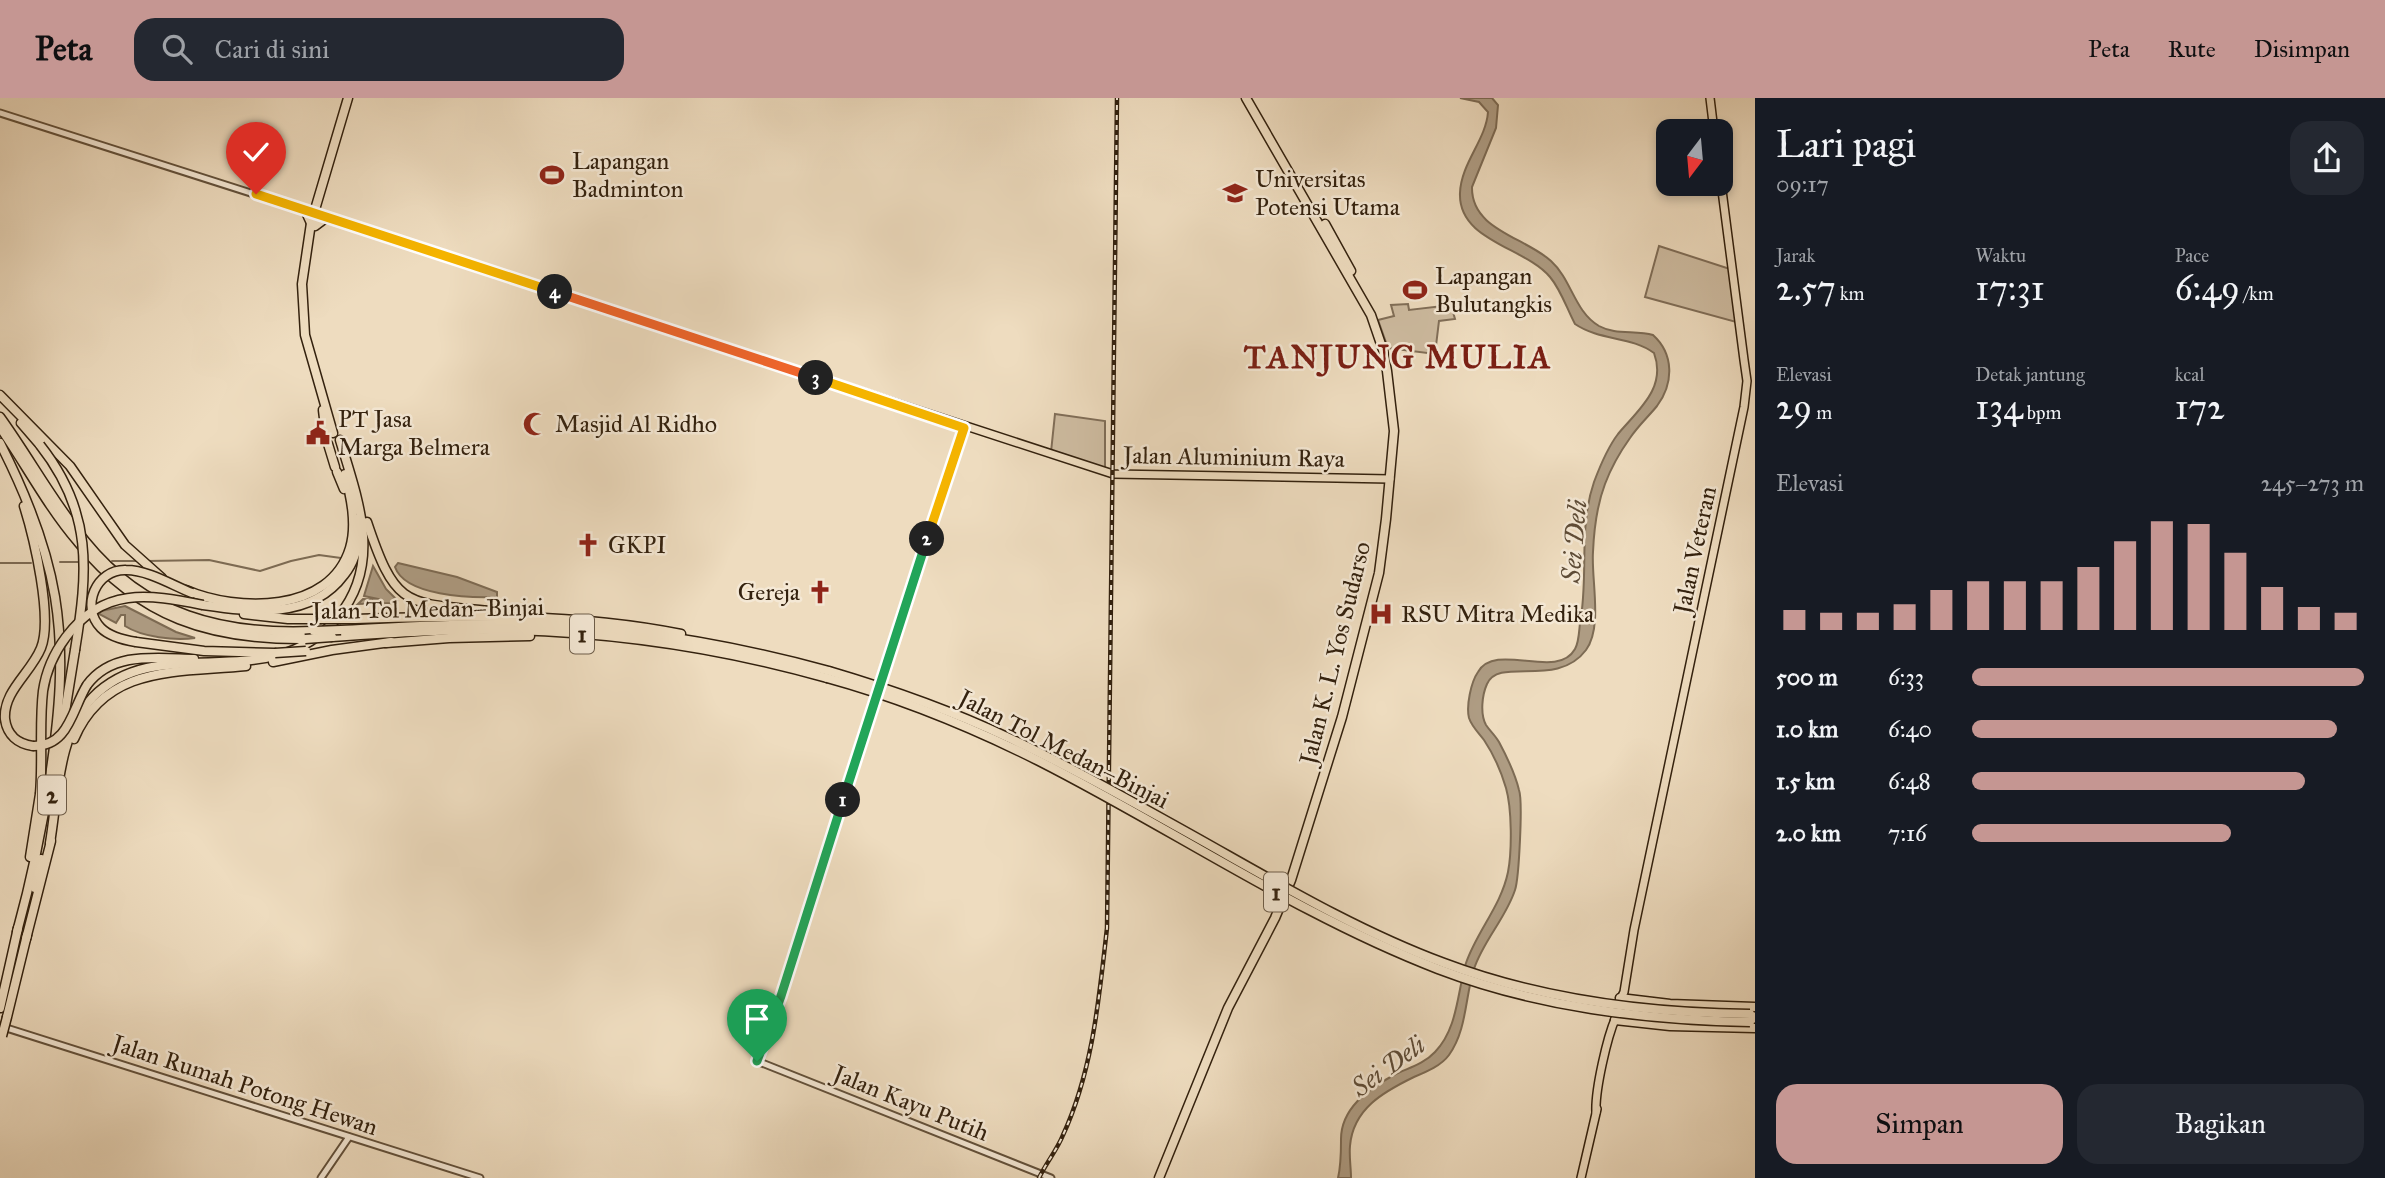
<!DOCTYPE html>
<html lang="id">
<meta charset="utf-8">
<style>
:root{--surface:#171b24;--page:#242831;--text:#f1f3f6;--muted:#9ea1a6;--accent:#c59692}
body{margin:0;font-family:"IM FELL Great Primer",serif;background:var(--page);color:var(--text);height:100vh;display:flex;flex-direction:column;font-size:26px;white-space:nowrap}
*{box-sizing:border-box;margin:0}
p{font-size:23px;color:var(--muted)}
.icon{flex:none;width:38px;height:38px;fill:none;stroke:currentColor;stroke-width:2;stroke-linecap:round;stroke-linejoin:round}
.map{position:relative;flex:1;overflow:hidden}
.details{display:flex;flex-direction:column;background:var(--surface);width:630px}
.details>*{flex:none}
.needle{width:46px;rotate:196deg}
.buttons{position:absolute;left:1656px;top:21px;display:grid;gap:14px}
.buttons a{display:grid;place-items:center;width:77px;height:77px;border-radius:14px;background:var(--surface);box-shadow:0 4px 10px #0003;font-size:35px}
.pin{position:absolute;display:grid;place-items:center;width:60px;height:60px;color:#fff;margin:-72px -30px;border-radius:50% 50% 50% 0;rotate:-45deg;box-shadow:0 0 7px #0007}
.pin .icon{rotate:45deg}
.km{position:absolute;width:35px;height:35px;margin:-18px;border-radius:50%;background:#222;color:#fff;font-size:19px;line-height:35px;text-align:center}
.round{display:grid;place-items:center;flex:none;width:74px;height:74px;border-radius:21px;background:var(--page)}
.headline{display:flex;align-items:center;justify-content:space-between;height:119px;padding:0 21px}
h1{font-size:38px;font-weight:600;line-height:52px}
.metrics{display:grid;grid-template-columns:repeat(3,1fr);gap:10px;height:119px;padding:7px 21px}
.metrics div{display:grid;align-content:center}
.metrics b{font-size:35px;font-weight:600}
.metrics small{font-size:19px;font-weight:400}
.metrics p{font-size:19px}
.chart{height:196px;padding:14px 21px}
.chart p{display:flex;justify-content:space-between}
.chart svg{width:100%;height:126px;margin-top:7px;stroke:var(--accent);stroke-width:6}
.primary-button{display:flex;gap:14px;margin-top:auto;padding:14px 21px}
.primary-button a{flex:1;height:80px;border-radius:21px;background:var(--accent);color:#111;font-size:28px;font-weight:600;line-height:80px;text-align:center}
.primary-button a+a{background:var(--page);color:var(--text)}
ul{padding:0 21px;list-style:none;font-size:23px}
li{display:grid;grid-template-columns:112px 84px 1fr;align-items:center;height:52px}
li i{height:18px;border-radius:9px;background:var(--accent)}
header{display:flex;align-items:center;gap:42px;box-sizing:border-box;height:98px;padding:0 35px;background:var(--accent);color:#111}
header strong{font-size:33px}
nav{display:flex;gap:38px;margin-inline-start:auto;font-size:24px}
.search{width:490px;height:63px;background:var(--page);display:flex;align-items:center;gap:18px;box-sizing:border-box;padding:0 24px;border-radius:21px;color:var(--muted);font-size:26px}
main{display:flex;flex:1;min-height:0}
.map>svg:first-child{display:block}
.green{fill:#cebca1;stroke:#806e58;stroke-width:2}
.water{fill:#ae9c83;stroke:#7d6b54;stroke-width:2}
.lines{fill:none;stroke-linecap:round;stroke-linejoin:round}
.stream{stroke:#7d6b54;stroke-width:2}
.minor-casing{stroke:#62503a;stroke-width:9}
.major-casing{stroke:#33210e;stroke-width:10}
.highway-casing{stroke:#33210e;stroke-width:11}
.minor{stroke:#f4e8d5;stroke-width:5}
.major{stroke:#eedcbf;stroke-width:7}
.highway{stroke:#eedcbf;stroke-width:8}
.rail-casing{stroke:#33210e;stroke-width:4.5}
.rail{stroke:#f4e8d5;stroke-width:2;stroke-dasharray:5;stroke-linecap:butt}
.highway-bridge-casing{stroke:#33210e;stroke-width:11;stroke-linecap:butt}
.highway-bridge{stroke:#eedcbf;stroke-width:8}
.split-1-casing{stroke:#fff;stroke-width:14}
.split-2-casing{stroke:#fff;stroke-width:14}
.split-3-casing{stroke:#fff;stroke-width:14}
.split-4-casing{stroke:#fff;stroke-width:14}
.split-5-casing{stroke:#fff;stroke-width:14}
.split-1{stroke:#22a559;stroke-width:9}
.split-2{stroke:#22a559;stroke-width:9}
.split-3{stroke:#f5b400;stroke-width:9}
.split-4{stroke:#f0652b;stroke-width:9}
.split-5{stroke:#f5b400;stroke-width:9}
.labels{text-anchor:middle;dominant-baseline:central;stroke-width:5;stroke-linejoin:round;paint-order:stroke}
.shield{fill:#f4e8d5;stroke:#6d5d4a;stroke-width:2}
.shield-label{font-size:23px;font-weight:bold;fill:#33210e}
.poi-label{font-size:24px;fill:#33210e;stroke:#f4e8d5;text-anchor:start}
.street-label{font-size:24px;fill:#33210e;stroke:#f4e8d5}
.water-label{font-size:26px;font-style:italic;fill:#5e4c37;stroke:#f4e8d5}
.district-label{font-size:32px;font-weight:bold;letter-spacing:2px;fill:#7a1f14;stroke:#f4e8d5}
</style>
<header>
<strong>Peta</strong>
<div class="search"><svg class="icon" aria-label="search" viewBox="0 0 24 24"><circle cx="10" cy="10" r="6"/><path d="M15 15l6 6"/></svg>Cari di sini</div>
<nav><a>Peta</a><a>Rute</a><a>Disimpan</a></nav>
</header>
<main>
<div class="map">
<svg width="1755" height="1080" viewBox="0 0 1755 1080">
<rect width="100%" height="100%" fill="#eedcbf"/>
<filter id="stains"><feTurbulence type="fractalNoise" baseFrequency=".00286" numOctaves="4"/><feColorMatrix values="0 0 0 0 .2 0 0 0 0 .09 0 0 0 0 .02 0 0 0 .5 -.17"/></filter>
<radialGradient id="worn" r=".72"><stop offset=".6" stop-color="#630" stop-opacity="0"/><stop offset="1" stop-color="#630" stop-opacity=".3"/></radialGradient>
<!-- green -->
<g class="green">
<polygon points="1659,148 1730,171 1736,224 1645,199"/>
<polygon points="1408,206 1409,212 1451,207 1455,221 1439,223 1435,256 1388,250 1378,222 1394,218 1391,207"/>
<polygon points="1055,316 1105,323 1105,372 1051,354"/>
</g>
<!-- water -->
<g class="water">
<path d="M1460,0H1492L1498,7L1496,30L1472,89C1471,132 1525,139 1551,163C1572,182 1574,213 1599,228C1615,237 1636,232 1653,237C1674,256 1674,285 1657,308C1648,319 1638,328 1630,340C1620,354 1611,370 1605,386C1597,407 1594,431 1593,454C1591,481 1603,529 1586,552C1557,591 1499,558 1487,586C1482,597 1480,616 1486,627C1490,633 1495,637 1499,644C1507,659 1515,675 1519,692C1523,703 1519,780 1515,792C1506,820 1483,843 1474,871C1465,899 1467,932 1449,957C1441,968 1426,974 1414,979C1383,994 1353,1011 1350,1048C1349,1059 1351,1069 1351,1080H1338C1341,1067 1341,1057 1341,1043C1340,1011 1368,991 1394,977C1408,970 1424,966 1435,954C1458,930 1457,895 1466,865C1477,833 1501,808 1508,774C1512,753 1512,711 1506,690C1501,673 1494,657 1484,642C1479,635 1472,629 1469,620C1466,608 1471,584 1478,574C1496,543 1557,583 1575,551C1579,544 1579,533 1580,525C1589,478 1578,430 1594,384C1600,368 1608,349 1618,336C1638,312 1667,290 1654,255C1631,238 1600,243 1575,226C1567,211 1561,192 1550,179C1525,149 1458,143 1460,95C1461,65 1486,42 1488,14L1479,4Z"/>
<path d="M398,465L457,479L497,494V499C470,500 405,498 395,469Z"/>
<polygon points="373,468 386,491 398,503 397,505 358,506 363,501 383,502 364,498"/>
<path d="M125,508L176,534L195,540C175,543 142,539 125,528V517H121L116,525L99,516L101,513Z"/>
</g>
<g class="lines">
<!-- stream -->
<g class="stream">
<polyline points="112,463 138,463"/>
<polyline points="147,463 209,462 260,473 291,463 319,457 341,460"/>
<polyline points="60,464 81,464"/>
<polyline points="0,465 31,465"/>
</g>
<!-- minor casing -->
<g class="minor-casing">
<g id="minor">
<polyline points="0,15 307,113"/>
<polyline points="964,329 935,415 781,898 757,963 1051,1080"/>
<polyline points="0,928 480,1080"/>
<polyline points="321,1080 349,1039"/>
</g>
</g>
<!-- major casing -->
<g class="major-casing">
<g id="major">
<polyline points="1710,0 1714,33"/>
<polyline points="314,115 1113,376 1390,381"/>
<polyline points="1619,904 1624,894 1634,832 1744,309 1747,283 1744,262 1720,77"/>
<path d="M1596,1014C1595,992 1607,939 1616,919"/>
<polyline points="1581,1080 1597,1011"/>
</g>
</g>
<!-- highway casing -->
<g class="highway-casing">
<g id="highway">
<polyline points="305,112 311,125"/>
<polyline points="1325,126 1351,173"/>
<polyline points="315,128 327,119"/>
<polyline points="0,297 70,368 125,447 162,480"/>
<polyline points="323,312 326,337"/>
<path d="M0,319C29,359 53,404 85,443C145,517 222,537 314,533"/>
<polyline points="21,325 40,347"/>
<path d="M0,329C26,367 48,409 78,444C140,520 210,542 305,541"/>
<polyline points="333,335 305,237 302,186 311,125 348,0"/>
<path d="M0,345C25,394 46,445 55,499C65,560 59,618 50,678C42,731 31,783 17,834"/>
<polyline points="328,346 335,369"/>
<polyline points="337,374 344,391"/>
<path d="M24,408C34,440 53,520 41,550C31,575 3,593 5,621C7,637 18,646 33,648"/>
<path d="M367,424C396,511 405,505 492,513"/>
<path d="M186,492C237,514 330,516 350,450C357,427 351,399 345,376"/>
<path d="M203,507C251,514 311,522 344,477C357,461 360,441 357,421"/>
<polyline points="244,516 288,521 320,521"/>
<path d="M350,521C461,518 571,514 681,536"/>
<path d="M341,532C398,529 455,525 512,526C619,527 726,545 829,573"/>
<path d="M332,539C392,535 452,531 513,532C619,535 725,551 827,580"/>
<polyline points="136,544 204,553 275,555"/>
<polyline points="386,545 449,540 530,538"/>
<polyline points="273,564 332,552 391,544"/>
<path d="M87,587C112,553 156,560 194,561"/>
<path d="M74,641C106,566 178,575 246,568"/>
<polyline points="55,676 75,552"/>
<path d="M50,745C58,697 58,636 93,599C160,531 270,601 338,519C383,465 358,402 340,342"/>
<polyline points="30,759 40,696"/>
<polyline points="35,790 41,761"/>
<polyline points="26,841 51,743"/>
<polyline points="1620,900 1670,906 1755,909"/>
<polyline points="0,910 18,830"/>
<polyline points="7,919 27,837"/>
<polyline points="1615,922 1670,928 1755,930"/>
<polyline points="1159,1080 1228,910 1275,820 1291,782 1342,619 1379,475 1386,421 1394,333 1387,273 1383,252 1371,217 1246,0"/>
</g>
</g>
<!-- minor -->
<use href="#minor" class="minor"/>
<!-- major -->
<use href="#major" class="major"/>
<!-- highway -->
<use href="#highway" class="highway"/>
<!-- rail casing -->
<g class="rail-casing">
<path id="rail" d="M1039,1080C1046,1065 1057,1052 1063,1037C1093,972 1099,900 1107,830L1117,0"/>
</g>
<!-- rail -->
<use href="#rail" class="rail"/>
<!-- highway-bridge casing -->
<g class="highway-bridge-casing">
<g id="highway-bridge">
<path d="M40,347C93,414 88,473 75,552"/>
<polyline points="320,521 350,521"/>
<polyline points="314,533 341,532"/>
<polyline points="305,541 332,539"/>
<path d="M136,544C124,542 110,539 101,530C80,509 96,471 126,472C148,472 172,487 192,495"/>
<polyline points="275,555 306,553"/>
<path d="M829,573C890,591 950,612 1007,639C1073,670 1136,706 1199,741C1279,786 1358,833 1444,865C1542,902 1646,915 1750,916"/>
<path d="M827,580C900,600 971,629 1039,663C1173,731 1298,817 1438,871C1538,909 1644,922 1750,924"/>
<path d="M33,648C69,649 72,611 87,587"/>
<path d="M40,696C43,662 39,627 43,593C46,573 54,555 66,539C103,489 148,496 203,507"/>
<polyline points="2,938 7,919"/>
</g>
</g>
<!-- highway-bridge -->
<use href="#highway-bridge" class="highway-bridge"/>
</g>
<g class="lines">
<!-- split-1 casing -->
<g class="split-1-casing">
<polyline id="split-1" points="757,963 781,898 843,702"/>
</g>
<!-- split-2 casing -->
<g class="split-2-casing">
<polyline id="split-2" points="843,702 927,441"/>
</g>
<!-- split-3 casing -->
<g class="split-3-casing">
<polyline id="split-3" points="816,280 964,330 927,441"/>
</g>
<!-- split-4 casing -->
<g class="split-4-casing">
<polyline id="split-4" points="555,194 816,280"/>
</g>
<!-- split-5 casing -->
<g class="split-5-casing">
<polyline id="split-5" points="256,96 555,194"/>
</g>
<!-- split-1 -->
<use href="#split-1" class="split-1"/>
<!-- split-2 -->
<use href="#split-2" class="split-2"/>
<!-- split-3 -->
<use href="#split-3" class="split-3"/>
<!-- split-4 -->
<use href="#split-4" class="split-4"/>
<!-- split-5 -->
<use href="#split-5" class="split-5"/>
</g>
<!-- icons -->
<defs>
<g id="stadium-bare" transform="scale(1.89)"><path d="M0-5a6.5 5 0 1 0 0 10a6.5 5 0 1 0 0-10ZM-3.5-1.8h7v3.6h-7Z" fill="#8f2418" stroke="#f4e8d5" stroke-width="2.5" paint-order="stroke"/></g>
<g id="university-bare" transform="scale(1.89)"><path d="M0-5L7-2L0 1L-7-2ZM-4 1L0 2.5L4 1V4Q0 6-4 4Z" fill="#8f2418" stroke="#f4e8d5" stroke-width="2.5" paint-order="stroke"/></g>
<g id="mosque-bare" transform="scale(1.89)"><path d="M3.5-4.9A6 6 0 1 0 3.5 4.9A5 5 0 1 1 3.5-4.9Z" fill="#8f2418" stroke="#f4e8d5" stroke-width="2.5" paint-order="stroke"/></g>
<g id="civic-bare" transform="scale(1.89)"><path d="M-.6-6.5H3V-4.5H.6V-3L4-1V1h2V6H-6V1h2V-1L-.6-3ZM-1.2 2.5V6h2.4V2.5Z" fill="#8f2418" stroke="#f4e8d5" stroke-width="2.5" paint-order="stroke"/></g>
<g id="church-bare" transform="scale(1.89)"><path d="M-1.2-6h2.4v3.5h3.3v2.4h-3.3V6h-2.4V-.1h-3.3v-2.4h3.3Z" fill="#8f2418" stroke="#f4e8d5" stroke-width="2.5" paint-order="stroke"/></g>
<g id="hospital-bare" transform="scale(1.89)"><path d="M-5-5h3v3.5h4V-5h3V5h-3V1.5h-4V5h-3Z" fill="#8f2418" stroke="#f4e8d5" stroke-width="2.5" paint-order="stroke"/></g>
</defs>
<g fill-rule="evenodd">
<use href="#stadium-bare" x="552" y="77"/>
<use href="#university-bare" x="1235" y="95"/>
<use href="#stadium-bare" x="1415" y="192"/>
<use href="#mosque-bare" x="535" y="326"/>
<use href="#civic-bare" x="318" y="335"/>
<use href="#church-bare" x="588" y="447"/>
<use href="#church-bare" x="820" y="494"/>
<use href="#hospital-bare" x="1381" y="516"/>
</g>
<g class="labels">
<!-- shield labels -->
<g class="shield">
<rect x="570" y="516.5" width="24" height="39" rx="5"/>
<rect x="38" y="677.5" width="28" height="39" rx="5"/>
<rect x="1264" y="774.5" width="24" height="39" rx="5"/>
</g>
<g class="shield-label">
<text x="582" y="536">1</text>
<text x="52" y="697">2</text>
<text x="1276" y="794">1</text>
</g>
<!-- poi labels -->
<g class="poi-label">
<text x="572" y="63">Lapangan<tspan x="572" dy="28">Badminton</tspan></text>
<text x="1255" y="81">Universitas<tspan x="1255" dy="28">Potensi Utama</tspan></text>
<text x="1435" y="178">Lapangan<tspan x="1435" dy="28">Bulutangkis</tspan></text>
<text x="338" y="321">PT Jasa<tspan x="338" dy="28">Marga Belmera</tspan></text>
<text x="555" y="326">Masjid Al Ridho</text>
<text x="608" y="447">GKPI</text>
<text x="800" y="494" text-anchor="end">Gereja</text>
<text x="1401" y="516">RSU Mitra Medika</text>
</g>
<!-- street labels -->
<g class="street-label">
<text transform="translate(1234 359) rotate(1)">Jalan Aluminium Raya</text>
<text transform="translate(1695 452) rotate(-78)">Jalan Veteran</text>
<text transform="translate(428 511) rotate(-1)">Jalan Tol Medan–Binjai</text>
<text transform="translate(1335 555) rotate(-76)">Jalan K. L. Yos Sudarso</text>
<text transform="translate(1064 651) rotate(27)">Jalan Tol Medan–Binjai</text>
<text transform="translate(245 987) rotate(18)">Jalan Rumah Potong Hewan</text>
<text transform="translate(911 1005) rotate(22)">Jalan Kayu Putih</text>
</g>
<!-- water labels -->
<g class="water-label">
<text transform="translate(1574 443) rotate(-85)">Sei Deli</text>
<text transform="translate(1388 968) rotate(-36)">Sei Deli</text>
</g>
<!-- district labels -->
<g class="district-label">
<text x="1398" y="259">TANJUNG MULIA</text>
</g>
</g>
<rect width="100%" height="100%" filter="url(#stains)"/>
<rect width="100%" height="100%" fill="url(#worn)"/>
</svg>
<div class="buttons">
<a><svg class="needle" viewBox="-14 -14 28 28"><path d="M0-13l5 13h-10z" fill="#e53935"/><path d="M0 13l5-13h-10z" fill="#9ea1a6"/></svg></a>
</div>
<div class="pin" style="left:757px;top:963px;background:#1e9e55"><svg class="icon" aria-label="arrive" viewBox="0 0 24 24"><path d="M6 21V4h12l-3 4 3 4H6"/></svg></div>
<div class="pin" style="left:256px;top:96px;background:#d93025"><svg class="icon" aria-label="check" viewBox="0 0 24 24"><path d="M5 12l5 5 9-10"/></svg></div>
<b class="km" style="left:843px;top:702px">1</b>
<b class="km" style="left:927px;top:441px">2</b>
<b class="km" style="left:816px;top:280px">3</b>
<b class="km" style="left:555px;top:194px">4</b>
</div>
<section class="details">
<div class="headline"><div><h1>Lari pagi</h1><p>09:17</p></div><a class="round"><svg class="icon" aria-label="share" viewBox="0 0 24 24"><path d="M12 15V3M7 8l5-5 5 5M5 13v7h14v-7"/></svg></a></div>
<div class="metrics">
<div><p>Jarak</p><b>2.57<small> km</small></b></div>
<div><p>Waktu</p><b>17:31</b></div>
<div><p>Pace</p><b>6:49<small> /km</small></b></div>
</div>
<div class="metrics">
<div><p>Elevasi</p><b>29<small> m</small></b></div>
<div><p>Detak jantung</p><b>134<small> bpm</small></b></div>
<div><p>kcal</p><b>172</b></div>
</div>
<div class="chart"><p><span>Elevasi</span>245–273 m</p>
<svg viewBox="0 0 160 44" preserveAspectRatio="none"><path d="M5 44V37M15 44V38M25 44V38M35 44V35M45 44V30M55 44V27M65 44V27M75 44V27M85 44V22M95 44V13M105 44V6M115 44V7M125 44V17M135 44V29M145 44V36M155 44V38"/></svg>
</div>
<ul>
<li><b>500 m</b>6:33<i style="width:100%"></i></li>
<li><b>1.0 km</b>6:40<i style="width:93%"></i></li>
<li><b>1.5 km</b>6:48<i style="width:85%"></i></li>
<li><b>2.0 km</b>7:16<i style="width:66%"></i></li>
</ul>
<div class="primary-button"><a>Simpan</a><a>Bagikan</a></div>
</section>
</main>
